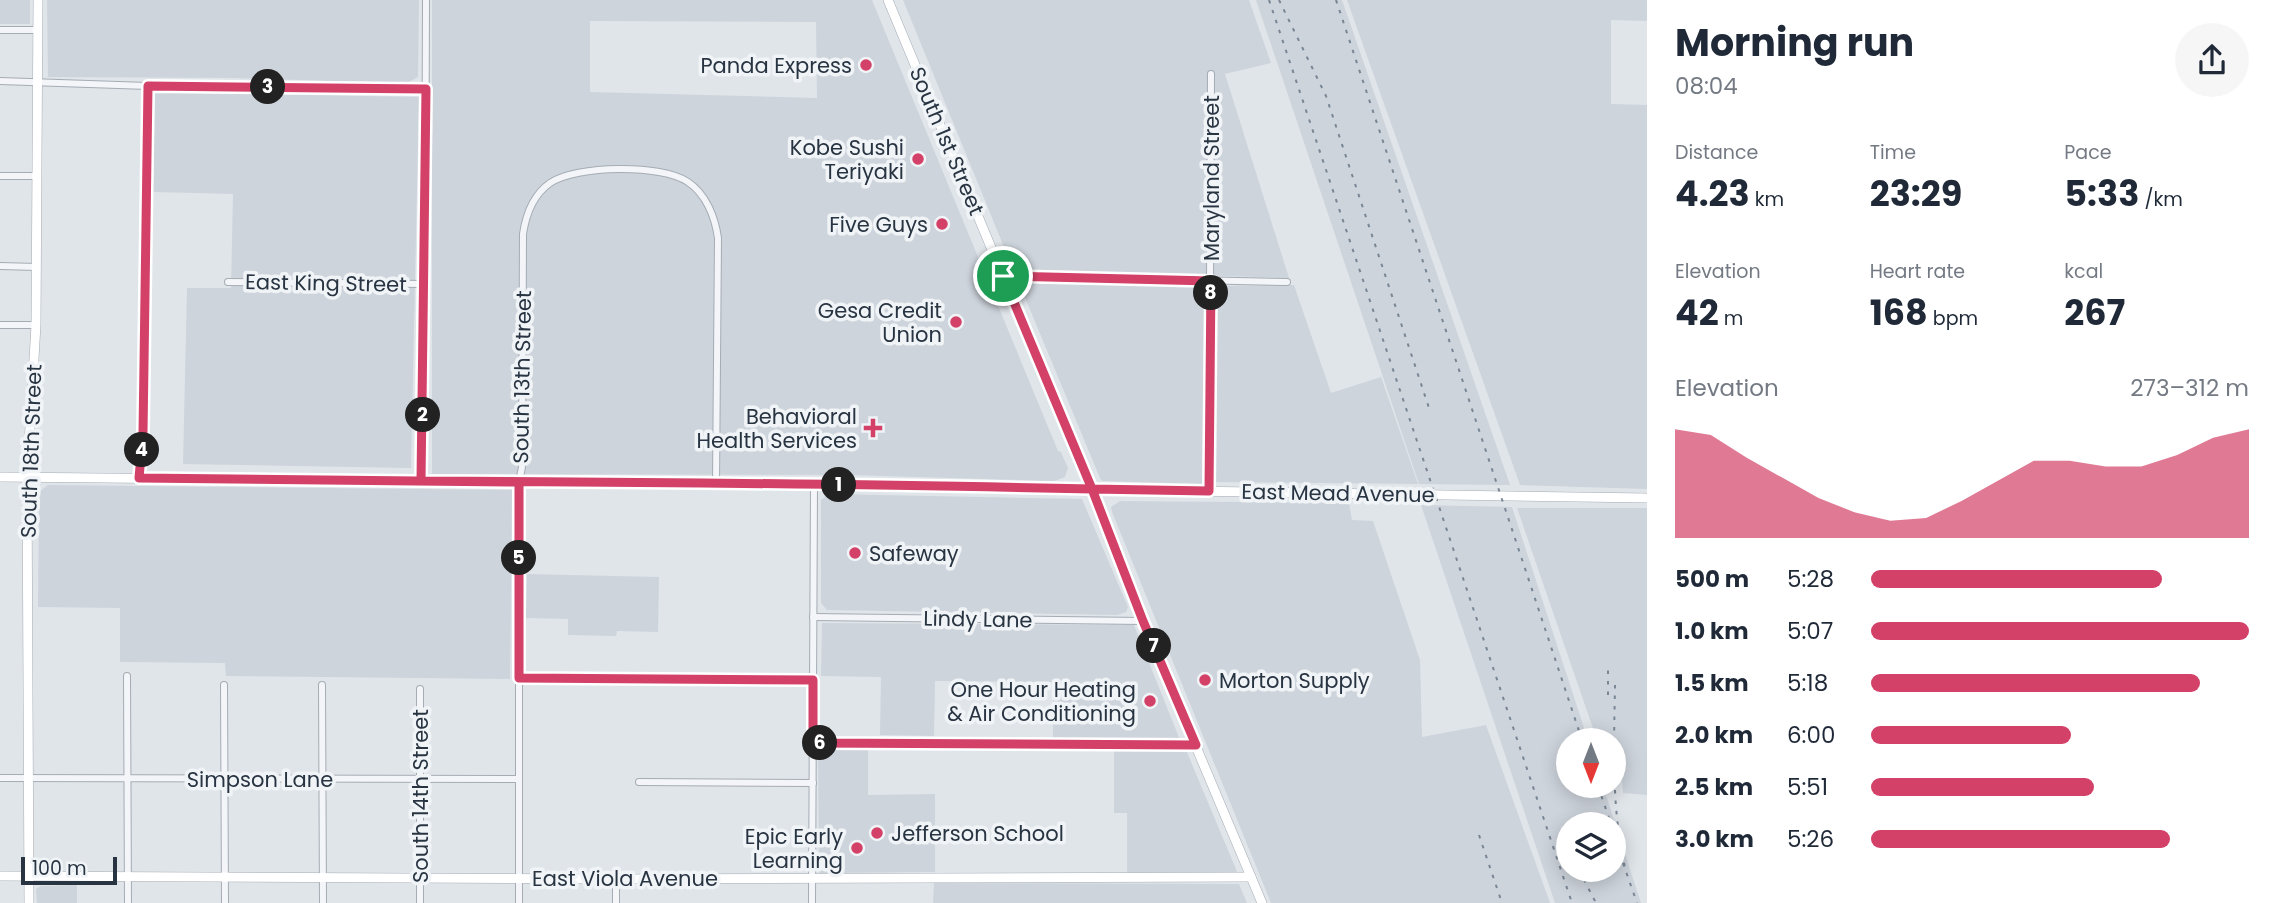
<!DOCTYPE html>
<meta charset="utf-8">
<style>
:root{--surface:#fff;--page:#f6f6f7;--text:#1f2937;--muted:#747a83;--accent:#d34168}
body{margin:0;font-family:Poppins,sans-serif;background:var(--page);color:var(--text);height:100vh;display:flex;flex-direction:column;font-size:26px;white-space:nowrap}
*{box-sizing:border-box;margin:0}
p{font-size:23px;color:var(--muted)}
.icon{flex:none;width:38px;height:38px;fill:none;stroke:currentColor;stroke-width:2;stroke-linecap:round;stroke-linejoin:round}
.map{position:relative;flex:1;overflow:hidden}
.details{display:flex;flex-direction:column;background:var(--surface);width:630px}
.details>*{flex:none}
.needle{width:46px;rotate:180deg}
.buttons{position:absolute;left:1556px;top:728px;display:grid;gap:14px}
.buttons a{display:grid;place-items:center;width:70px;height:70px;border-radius:50%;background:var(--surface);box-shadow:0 4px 18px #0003;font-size:35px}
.scale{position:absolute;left:21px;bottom:18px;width:96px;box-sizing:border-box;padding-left:7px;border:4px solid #283442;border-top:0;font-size:19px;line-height:24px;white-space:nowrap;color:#283442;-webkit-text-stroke:5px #f0f4f7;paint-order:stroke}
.pin{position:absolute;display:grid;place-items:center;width:60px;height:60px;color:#fff;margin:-30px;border:4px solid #fff;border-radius:50%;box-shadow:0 2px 7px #0007}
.km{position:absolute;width:35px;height:35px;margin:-18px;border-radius:50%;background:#222;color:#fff;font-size:19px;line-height:35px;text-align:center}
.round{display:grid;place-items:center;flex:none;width:74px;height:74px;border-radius:37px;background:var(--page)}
.headline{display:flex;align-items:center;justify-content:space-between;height:119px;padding:0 28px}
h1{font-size:38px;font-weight:700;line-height:52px}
.stats{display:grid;grid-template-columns:repeat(3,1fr);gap:10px;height:119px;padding:7px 28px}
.stats div{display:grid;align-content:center}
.stats b{font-size:35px;font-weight:700}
.stats small{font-size:19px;font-weight:400}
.stats p{font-size:19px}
.chart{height:196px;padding:14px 28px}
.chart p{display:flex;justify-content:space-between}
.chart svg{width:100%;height:126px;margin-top:7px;fill:var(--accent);opacity:.7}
ul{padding:0 28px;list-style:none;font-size:23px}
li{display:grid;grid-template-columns:112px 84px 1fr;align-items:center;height:52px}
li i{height:18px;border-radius:9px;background:var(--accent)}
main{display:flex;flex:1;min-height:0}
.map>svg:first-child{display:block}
.built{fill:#ced4dc;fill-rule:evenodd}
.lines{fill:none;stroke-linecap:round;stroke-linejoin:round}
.street-casing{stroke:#a5acb4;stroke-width:8}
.secondary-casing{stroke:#a5acb4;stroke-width:10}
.street{stroke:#f3f5f8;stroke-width:6}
.secondary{stroke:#fff;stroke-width:9}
.rail{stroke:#798694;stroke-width:2;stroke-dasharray:3.5 7;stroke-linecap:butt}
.route-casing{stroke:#fff;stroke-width:14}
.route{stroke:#d34168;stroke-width:9}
.poi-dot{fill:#d34168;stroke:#f0f4f7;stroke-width:2.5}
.labels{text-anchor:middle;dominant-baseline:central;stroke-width:7;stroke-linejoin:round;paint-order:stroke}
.poi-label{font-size:21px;fill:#283442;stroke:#f0f4f7;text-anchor:end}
.street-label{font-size:21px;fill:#283442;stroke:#f0f4f7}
</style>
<main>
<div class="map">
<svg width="1647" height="903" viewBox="0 0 1647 903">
<rect width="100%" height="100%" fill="#e0e5ea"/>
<!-- built -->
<g class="built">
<rect x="0" y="0" width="30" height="24"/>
<polygon points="47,0 419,0 418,77 407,83 232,78 48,77"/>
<path d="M432,0H872L1058,451L1061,452L1068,468L1065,477L1054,481L851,475L432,474ZM590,21L816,22L817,98L590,92Z"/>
<polygon points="903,0 1249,0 1271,63 1225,74 1289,278 1013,269"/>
<polygon points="1256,0 1342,0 1510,485 1419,484"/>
<polygon points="1347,0 1647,0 1647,21 1611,20 1611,104 1647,105 1647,489 1520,485"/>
<polygon points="155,92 419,97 411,468 183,464 187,288 231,288 233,194 153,192"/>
<polygon points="1019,283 1205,285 1202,484 1102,481 1100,478"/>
<polygon points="1294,285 1331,393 1381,377 1418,484 1214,482 1216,286"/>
<polygon points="48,485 512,490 510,679 226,676 225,663 120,662 120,608 38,607 39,492"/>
<polygon points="829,494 1082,499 1128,607 1126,612 1117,615 827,610 821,603 821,500"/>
<polygon points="1120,501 1349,503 1352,520 1373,521 1420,660 1422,737 1486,725 1550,903 1271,903 1112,512 1111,507"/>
<path d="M1421,505L1512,507L1588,740H1568V786H1603L1641,903H1555ZM1568,824H1614V870H1568Z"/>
<polygon points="1517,508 1647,508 1647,795 1623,793 1618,741 1597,740"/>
<polygon points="527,574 659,577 658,632 617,631 616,636 568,635 568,619 526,618"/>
<polygon points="822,623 1134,625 1180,740 1053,739 1053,682 935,681 934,736 880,735 881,677 821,676"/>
<polygon points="818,748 868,748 868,795 935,794 935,872 819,873"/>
<polygon points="1114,748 1186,750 1238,874 1127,873 1127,813 1114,813"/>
<polygon points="934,883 1239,884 1247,903 933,903"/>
<polygon points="77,885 77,903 37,903 36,889 41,886"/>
</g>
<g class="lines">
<!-- street casing -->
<g class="street-casing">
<g id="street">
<polyline points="0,30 38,30"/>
<polyline points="0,81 148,86 426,89"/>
<polyline points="0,176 37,176"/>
<polyline points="0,266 37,267"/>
<polyline points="1003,276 1287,282"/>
<polyline points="228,282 425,284"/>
<polyline points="0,325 36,325"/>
<polyline points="139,478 143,433 148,86"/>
<polyline points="421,481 425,284 426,0"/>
<polyline points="1209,491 1211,74"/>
<polyline points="813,617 1143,621"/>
<polyline points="127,676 128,903"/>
<polyline points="519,678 813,680"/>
<polyline points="224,685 225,903"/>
<polyline points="322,685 323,903"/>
<polyline points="420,689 420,903"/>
<polyline points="813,743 1196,745"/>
<polyline points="0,778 519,779"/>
<polyline points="639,782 813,783"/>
<path d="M519,903V482L522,467L523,234C526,214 533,195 550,183C576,165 662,164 688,182C706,194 715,217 718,238L716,484"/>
<polyline points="616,903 616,879"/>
<polyline points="812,903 814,485"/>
</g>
</g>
<!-- secondary casing -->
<g class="secondary-casing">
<g id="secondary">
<polyline points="888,0 1087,478 1143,621 1262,903"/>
<polyline points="0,477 716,484 1647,498"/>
<polyline points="0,876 616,879 1251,877"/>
<polyline points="29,903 27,477 36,325 38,0"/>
</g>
</g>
<!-- street -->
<use href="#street" class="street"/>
<!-- secondary -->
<use href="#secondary" class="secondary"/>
<!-- rail -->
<g class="rail">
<polyline points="1269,0 1572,903"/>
<polyline points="1279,0 1326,96 1429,408"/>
<polyline points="1336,0 1582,740"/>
<path d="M1615,685C1614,748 1611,810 1626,872"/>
<polyline points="1608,695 1608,667"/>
<polyline points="1598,786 1611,824"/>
<polyline points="1479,835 1502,903"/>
<polyline points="1563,836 1568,848"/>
<polyline points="1623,863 1637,903"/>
<polyline points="1579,870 1596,903"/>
</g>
</g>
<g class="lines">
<!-- route casing -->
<g class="route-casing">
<path id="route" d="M1003,276L1092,489C868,484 645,482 421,481L426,89L148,86L143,433L139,478L519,482V678L813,680V743L1196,745L1143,621L1092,489L1209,491L1211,281L1003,276"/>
</g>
<!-- route -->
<use href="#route" class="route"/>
</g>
<!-- markers -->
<g class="poi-dot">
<circle cx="866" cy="65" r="7"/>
<circle cx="918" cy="159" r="7"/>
<circle cx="942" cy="224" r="7"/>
<circle cx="956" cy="322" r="7"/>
<path d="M869.5 417.5h7v7h7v7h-7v7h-7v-7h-7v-7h7z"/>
<circle cx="855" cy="553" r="7"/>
<circle cx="1205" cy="680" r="7"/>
<circle cx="1150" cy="701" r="7"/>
<circle cx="877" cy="833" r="7"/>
<circle cx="857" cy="848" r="7"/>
</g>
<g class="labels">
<!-- poi labels -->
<g class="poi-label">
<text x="852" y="65">Panda Express</text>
<text x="904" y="147">Kobe Sushi<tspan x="904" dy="24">Teriyaki</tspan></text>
<text x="928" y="224">Five Guys</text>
<text x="942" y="310">Gesa Credit<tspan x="942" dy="24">Union</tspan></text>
<text x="857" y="416">Behavioral<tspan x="857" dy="24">Health Services</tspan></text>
<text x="869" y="553" text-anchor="start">Safeway</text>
<text x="1219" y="680" text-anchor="start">Morton Supply</text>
<text x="1136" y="689">One Hour Heating<tspan x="1136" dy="24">&amp; Air Conditioning</tspan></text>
<text x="891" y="833" text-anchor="start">Jefferson School</text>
<text x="843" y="836">Epic Early<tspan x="843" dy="24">Learning</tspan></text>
</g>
<!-- street labels -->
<g class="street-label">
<text transform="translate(947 141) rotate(67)">South 1st Street</text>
<text transform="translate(1211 178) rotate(-90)">Maryland Street</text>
<text transform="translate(326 283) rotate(1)">East King Street</text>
<text transform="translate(522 377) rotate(-89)">South 13th Street</text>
<text transform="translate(31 451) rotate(-88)">South 18th Street</text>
<text transform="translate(1338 493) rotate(1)">East Mead Avenue</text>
<text transform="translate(978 619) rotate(1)">Lindy Lane</text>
<text x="260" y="779">Simpson Lane</text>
<text transform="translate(420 796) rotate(-90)">South 14th Street</text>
<text x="625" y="878">East Viola Avenue</text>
</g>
</g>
</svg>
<div class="buttons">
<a><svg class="needle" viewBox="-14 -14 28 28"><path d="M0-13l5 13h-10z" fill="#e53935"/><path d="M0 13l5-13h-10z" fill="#747a83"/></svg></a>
<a><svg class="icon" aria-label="layers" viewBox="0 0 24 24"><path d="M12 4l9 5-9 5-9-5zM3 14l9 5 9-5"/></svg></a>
</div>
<div class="scale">100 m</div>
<div class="pin" style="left:1003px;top:276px;background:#1e9e55"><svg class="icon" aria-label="arrive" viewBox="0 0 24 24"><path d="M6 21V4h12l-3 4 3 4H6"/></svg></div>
<b class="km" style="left:839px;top:485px">1</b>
<b class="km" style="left:423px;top:415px">2</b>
<b class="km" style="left:268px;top:87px">3</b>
<b class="km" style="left:142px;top:450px">4</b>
<b class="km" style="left:519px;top:558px">5</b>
<b class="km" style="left:820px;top:743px">6</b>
<b class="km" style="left:1154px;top:646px">7</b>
<b class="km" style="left:1211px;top:293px">8</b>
</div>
<section class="details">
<div class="headline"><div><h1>Morning run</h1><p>08:04</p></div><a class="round"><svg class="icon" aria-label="share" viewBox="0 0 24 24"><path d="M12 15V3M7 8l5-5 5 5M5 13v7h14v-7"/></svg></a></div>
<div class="stats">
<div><p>Distance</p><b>4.23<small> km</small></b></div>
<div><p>Time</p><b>23:29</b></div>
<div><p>Pace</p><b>5:33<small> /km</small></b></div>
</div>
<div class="stats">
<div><p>Elevation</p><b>42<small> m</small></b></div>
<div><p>Heart rate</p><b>168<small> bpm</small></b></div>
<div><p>kcal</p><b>267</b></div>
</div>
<div class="chart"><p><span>Elevation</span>273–312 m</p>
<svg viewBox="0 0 160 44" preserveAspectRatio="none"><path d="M0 44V6L10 8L20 16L30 23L40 30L50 35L60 38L70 37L80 31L90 24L100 17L110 17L120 19L130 19L140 15L150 9L160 6V44z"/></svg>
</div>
<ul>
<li><b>500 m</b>5:28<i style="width:77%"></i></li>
<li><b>1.0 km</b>5:07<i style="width:100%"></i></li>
<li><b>1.5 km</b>5:18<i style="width:87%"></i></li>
<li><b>2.0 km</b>6:00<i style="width:53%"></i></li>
<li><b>2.5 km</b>5:51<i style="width:59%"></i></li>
<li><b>3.0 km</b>5:26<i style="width:79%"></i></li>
</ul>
</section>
</main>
